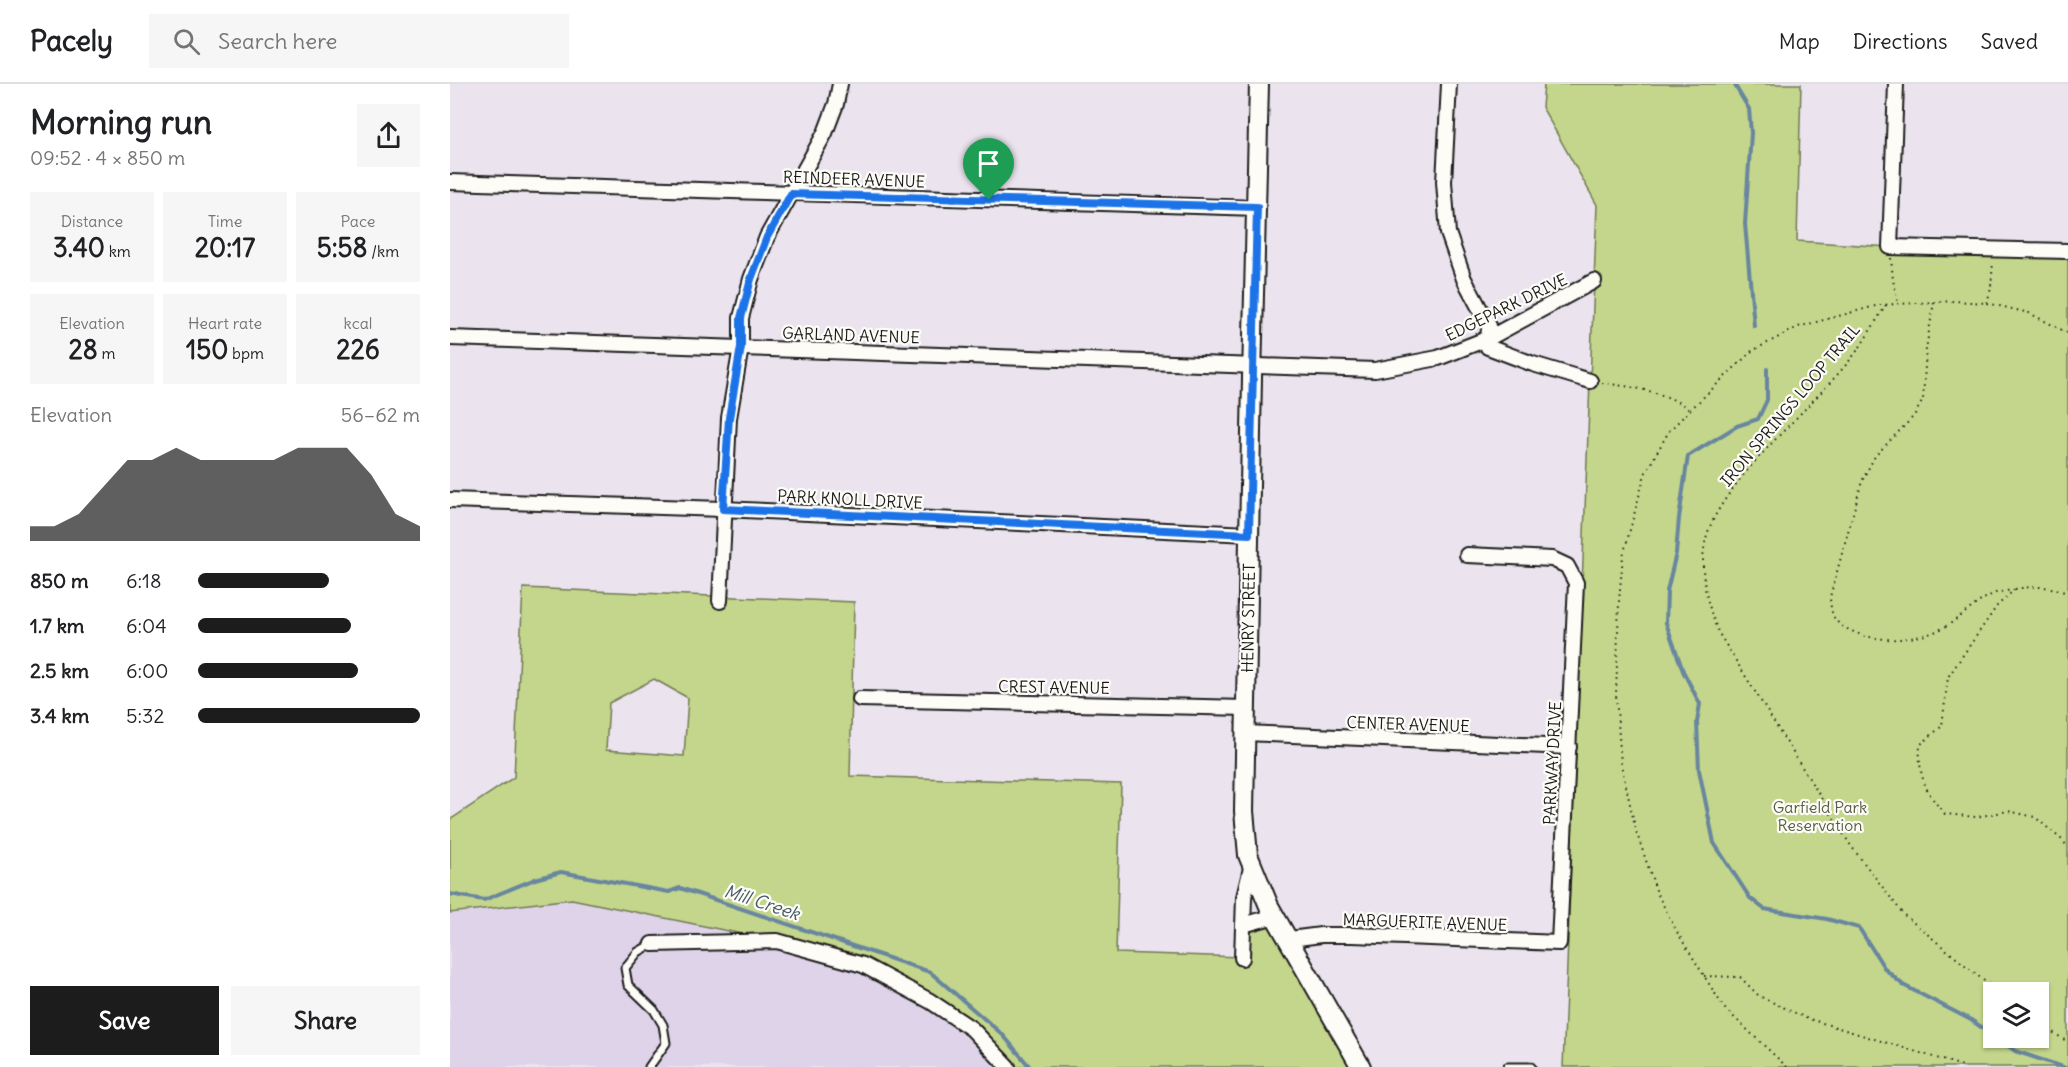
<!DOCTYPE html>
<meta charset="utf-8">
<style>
:root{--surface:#fff;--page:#f6f6f6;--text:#202124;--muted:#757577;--line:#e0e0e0;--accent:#1c1c1c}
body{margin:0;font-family:Delius,sans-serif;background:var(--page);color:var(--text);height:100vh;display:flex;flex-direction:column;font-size:22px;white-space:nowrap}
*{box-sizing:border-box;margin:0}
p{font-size:20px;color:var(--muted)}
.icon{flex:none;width:33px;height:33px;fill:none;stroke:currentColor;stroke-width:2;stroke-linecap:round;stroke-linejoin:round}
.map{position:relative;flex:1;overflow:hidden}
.sheet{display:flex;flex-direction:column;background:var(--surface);width:450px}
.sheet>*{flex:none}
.controls{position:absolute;left:1533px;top:898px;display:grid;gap:12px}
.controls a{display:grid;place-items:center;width:66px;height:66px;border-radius:0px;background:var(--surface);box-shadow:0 2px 4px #0004;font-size:30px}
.pin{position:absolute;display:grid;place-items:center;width:51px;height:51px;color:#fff;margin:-62px -26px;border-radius:50% 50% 50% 0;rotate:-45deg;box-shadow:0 0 6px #0007}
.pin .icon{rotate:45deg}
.round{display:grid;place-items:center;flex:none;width:63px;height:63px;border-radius:0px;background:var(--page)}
.overview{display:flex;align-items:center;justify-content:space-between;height:102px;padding:0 30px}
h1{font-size:33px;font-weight:700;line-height:45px}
.metrics{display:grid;grid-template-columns:repeat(3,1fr);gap:9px;height:102px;padding:6px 30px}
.metrics div{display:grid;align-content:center;border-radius:0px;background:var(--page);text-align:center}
.metrics b{font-size:26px;font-weight:700}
.metrics small{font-size:16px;font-weight:400}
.metrics p{font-size:16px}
.chart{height:168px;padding:12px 30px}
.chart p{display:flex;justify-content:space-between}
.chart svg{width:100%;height:108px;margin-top:6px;fill:var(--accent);opacity:.7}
.action{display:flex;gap:12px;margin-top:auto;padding:12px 30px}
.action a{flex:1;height:69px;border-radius:0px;background:var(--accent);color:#fff;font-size:24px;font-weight:700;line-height:69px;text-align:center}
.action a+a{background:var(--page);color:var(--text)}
ul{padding:0 30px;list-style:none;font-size:20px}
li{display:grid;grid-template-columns:96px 72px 1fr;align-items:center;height:45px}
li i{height:15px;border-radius:8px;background:var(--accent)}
header{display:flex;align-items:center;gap:36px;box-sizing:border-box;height:84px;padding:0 30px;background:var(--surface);border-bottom:2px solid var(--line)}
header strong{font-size:28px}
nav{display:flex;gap:33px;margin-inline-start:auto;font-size:21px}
.search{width:420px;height:54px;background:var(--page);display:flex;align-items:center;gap:15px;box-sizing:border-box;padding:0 21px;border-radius:0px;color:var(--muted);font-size:22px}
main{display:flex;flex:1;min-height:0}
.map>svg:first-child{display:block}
.built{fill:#ded3e9}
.green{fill:#c4d68b;stroke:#707954;stroke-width:1.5;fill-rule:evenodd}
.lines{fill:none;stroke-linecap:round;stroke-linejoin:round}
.stream{stroke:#68869f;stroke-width:4}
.lane-casing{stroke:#1c1c1c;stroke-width:11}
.street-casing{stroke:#1c1c1c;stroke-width:18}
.secondary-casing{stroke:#1c1c1c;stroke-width:22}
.path{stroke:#1c1c1c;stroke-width:2;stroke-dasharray:1.5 4.5;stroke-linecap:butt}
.lane{stroke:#fdfcf7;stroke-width:7}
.street{stroke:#fdfcf7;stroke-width:14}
.secondary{stroke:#fdfcf7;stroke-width:18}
.route-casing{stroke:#fff;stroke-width:12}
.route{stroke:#1a73e8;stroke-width:8}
.labels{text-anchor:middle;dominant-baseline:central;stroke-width:4.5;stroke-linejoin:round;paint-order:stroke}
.street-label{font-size:16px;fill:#1c1c1c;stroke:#fdfcf7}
.park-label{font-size:16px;fill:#575d43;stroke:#fdfcf7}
.water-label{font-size:18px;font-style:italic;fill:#485a69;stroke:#fdfcf7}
</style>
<header>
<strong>Pacely</strong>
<div class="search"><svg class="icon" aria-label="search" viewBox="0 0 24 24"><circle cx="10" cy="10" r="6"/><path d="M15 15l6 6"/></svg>Search here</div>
<nav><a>Map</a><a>Directions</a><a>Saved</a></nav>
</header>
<main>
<section class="sheet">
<div class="overview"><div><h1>Morning run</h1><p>09:52 · 4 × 850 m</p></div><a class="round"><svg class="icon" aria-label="share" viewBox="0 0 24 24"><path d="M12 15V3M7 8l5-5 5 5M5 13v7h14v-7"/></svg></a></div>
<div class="metrics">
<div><p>Distance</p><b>3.40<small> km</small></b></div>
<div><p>Time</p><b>20:17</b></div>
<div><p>Pace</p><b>5:58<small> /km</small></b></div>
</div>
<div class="metrics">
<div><p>Elevation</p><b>28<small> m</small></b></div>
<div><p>Heart rate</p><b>150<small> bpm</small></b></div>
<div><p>kcal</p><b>226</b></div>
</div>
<div class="chart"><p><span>Elevation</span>56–62 m</p>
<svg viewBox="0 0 160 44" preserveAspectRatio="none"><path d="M0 44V38L10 38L20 33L30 22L40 11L50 11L60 6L70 11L80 11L90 11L100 11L110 6L120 6L130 6L140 17L150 33L160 38V44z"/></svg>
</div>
<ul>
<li><b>850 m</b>6:18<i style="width:59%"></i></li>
<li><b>1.7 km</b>6:04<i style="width:69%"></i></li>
<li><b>2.5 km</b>6:00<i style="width:72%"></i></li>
<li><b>3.4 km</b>5:32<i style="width:100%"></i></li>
</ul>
<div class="action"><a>Save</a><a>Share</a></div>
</section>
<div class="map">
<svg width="1618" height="983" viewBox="0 0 1618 983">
<rect width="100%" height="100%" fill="#ebe4ef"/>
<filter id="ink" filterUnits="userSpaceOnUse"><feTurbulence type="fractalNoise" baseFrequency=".0167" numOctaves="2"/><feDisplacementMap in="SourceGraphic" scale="12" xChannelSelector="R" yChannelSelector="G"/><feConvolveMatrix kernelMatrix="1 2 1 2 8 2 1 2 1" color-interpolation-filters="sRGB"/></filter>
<g filter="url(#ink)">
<!-- built -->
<polygon class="built" points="122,815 327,857 413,881 480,917 558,983 0,983 0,829"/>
<!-- green -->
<g class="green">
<path d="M1094,0H1351L1347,157L1440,163L1618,167V983H1113L1147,121L1092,23ZM1544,909H1588V954H1544Z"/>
<path d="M73,504L404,518L400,692L671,700L666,869L792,873L793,841L825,832L911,983H558L522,945L413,881L327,857L122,815L0,829V736L64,693ZM204,595L238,614L234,672L156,666L159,619Z"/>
</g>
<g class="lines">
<!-- stream -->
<g class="stream">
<polyline points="1284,0 1299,25 1301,49 1295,140 1304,242"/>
<polyline points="1317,285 1317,316 1308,335 1287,342 1238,372 1229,434 1226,469 1217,507 1216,539 1233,587 1250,620 1247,638 1249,686 1264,759 1300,814 1314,825 1377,835 1409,844 1435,885 1453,901 1521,936 1544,952"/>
<polyline points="0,810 34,816 85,795 111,788 219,808 230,804 480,888 553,951 580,983"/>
<polyline points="1547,954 1565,967 1613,983"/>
</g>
<!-- lane casing -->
<g class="lane-casing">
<g id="lane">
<polyline points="199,983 216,959 213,941 204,926 178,901 175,884 188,868 202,860"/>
<polyline points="1057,983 1081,983"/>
</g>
</g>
<!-- street casing -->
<g class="street-casing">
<g id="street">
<polyline points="999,0 994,98 998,149 1014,195 1039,242 1038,263 1083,280 1140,297"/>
<polyline points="1446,0 1440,163 1618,167"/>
<polyline points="0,98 807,124"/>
<polyline points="0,254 925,286 988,274 1039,254 1144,197"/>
<polyline points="0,416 273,425 799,450"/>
<polyline points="270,517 279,334 291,263 291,234 301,195 317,153 375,49 386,20 390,0"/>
<polyline points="410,615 797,624"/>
<polyline points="796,649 1119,663"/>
<polyline points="793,841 825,832"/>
<polyline points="840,855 871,851 903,851 1109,859 1126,499 1117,482 1102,475 1017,471"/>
<polyline points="202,860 327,857 413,881 480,917 522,945 558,983"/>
<polyline points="792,874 794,813 802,780"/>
</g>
</g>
<!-- secondary casing -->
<g class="secondary-casing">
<polyline id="secondary" points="809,0 802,294 794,727 798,771 819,822 911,983"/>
</g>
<!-- path -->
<g class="path">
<polyline points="1441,174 1443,196 1448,219"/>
<path d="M1484,218L1476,265L1473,316L1464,332L1425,372L1412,397L1380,513C1381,534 1385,540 1404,548C1429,559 1467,557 1491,545C1509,536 1523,520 1541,511C1548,507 1557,507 1564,506L1547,522L1498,593L1492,642L1470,661C1468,691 1475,708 1495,730L1526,733L1558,727L1585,733L1611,755L1618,763"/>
<polyline points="1537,219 1541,204 1543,178"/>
<path d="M1436,221C1428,234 1420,247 1412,260C1398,281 1373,306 1355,325C1324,357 1263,415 1255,459C1249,490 1257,519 1268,548L1401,762L1454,831L1549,909"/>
<path d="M1152,299C1182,303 1216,307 1240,326"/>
<path d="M1565,505C1583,502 1602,501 1618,510"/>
<polyline points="1254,892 1290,893 1309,912 1356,934 1516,983"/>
<polyline points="1588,939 1618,958"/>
<polyline points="1337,983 1274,924 1227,848 1207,809 1186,747 1171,680 1166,611 1169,517 1173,472 1195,390 1219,347 1240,326 1302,267 1348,243 1429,221 1505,217 1537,219 1579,229 1618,249"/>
</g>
<!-- lane -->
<use href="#lane" class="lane"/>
<!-- street -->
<use href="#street" class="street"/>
<!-- secondary -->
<use href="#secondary" class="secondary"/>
</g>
</g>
<g class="lines" filter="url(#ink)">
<!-- route casing -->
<g class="route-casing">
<polygon id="route" points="341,110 807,123 799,450 273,425 279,334 291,263 291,234 301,195 317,153"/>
</g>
<!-- route -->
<use href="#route" class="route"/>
</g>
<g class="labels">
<!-- street labels -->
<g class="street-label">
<text transform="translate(404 95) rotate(2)">REINDEER AVENUE</text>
<text transform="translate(1056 223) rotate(-26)">EDGEPARK DRIVE</text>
<text transform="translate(401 251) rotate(2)">GARLAND AVENUE</text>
<text transform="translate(1340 321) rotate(-50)">IRON SPRINGS LOOP TRAIL</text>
<text transform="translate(400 415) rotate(3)">PARK KNOLL DRIVE</text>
<text transform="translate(798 534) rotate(-89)">HENRY STREET</text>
<text transform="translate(604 603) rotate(1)">CREST AVENUE</text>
<text transform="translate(958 640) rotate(2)">CENTER AVENUE</text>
<text transform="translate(1102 679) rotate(-87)">PARKWAY DRIVE</text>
<text transform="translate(975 838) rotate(2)">MARGUERITE AVENUE</text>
</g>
<!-- park labels -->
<g class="park-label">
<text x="1370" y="723">Garfield Park<tspan x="1370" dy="18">Reservation</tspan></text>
</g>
<!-- water labels -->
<g class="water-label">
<text transform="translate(312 818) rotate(18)">Mill Creek</text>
</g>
</g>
</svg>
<div class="controls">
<a><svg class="icon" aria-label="layers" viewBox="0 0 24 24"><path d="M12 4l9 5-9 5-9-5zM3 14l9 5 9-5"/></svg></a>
</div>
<div class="pin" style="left:539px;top:116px;background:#1e9e55"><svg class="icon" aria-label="arrive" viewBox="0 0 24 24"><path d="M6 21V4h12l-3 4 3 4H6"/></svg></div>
</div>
</main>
